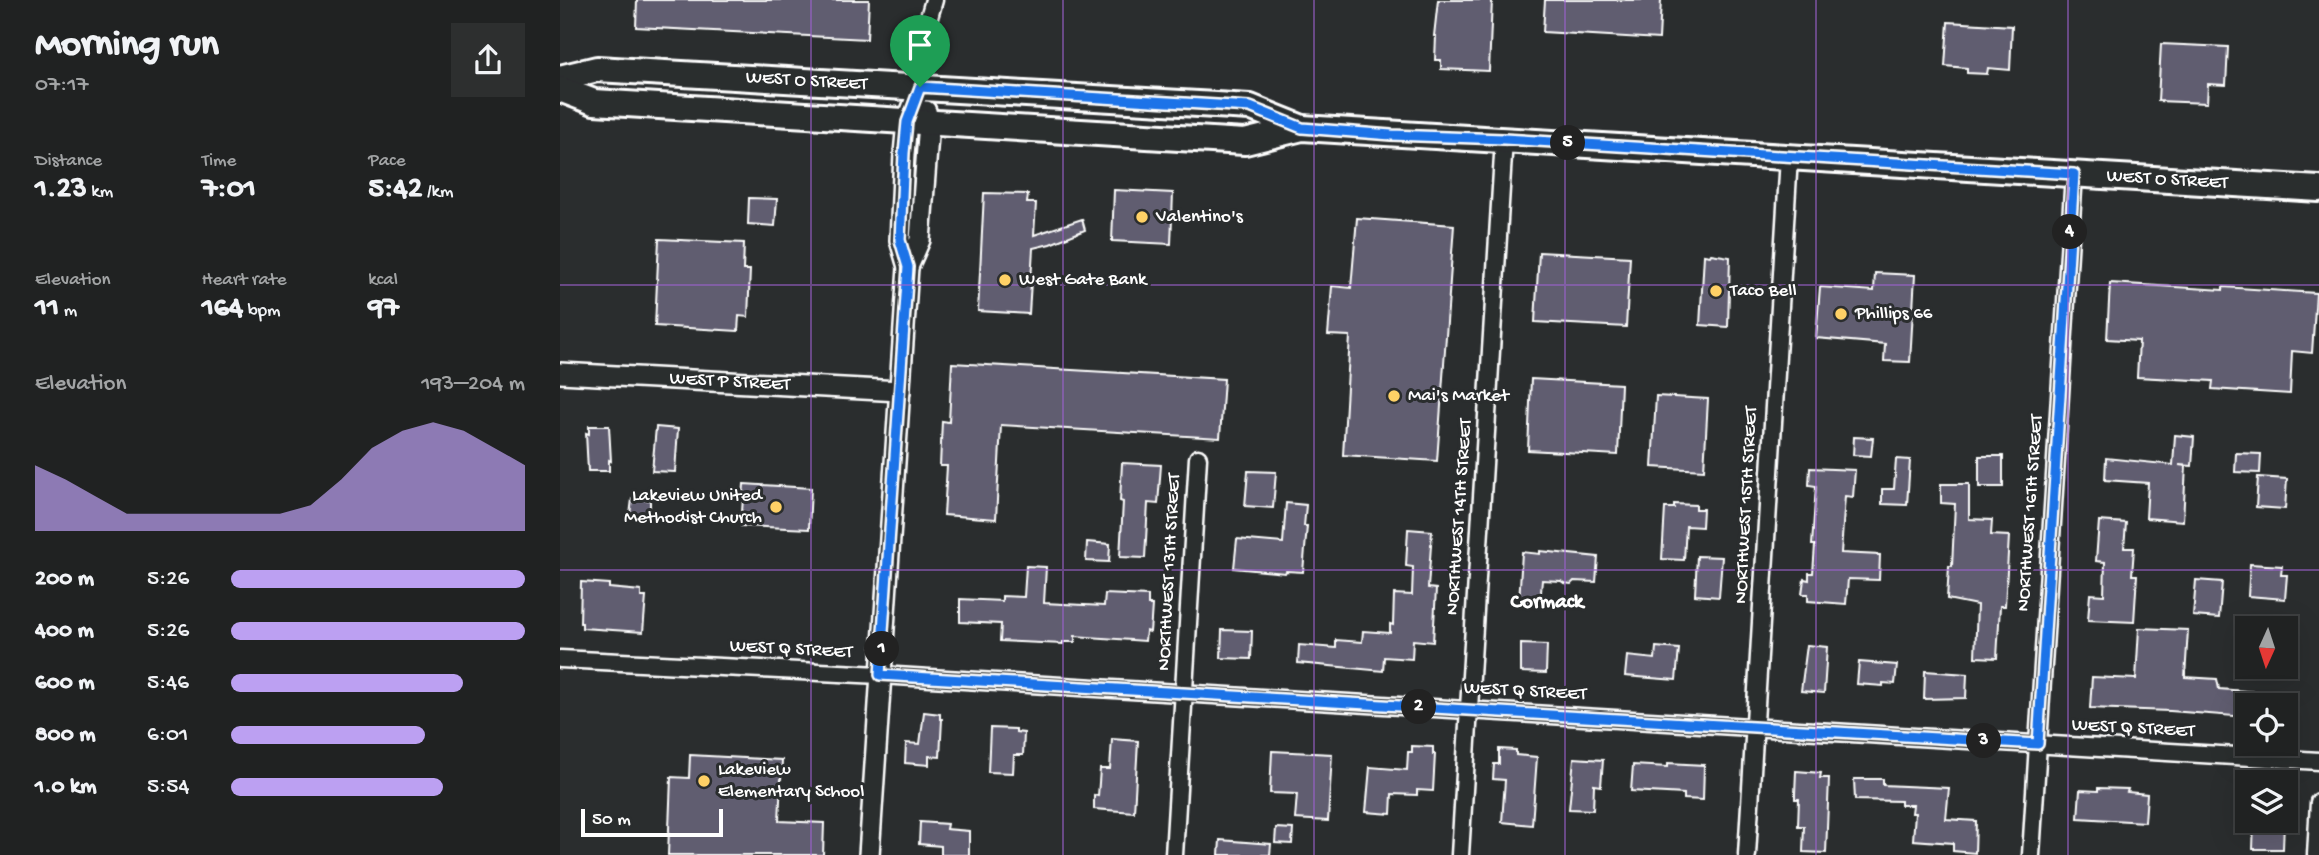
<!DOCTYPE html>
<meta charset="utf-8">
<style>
:root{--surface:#202222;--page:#2d2f2f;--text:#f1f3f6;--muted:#a2a4a5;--line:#3d3f40;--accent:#bca0f2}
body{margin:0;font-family:"Gochi Hand",sans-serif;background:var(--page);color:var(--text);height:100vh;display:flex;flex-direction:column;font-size:26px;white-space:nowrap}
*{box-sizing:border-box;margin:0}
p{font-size:23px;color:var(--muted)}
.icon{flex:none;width:38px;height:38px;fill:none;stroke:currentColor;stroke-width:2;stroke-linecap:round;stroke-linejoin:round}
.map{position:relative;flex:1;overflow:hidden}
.panel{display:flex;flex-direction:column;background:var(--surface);width:560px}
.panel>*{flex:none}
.needle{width:46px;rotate:183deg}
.tools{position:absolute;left:1675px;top:616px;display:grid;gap:14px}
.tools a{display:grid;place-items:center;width:63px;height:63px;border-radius:0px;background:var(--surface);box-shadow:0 7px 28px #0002,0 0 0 2px var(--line);font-size:35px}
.scale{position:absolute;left:21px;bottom:18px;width:142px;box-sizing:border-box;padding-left:7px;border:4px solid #fff;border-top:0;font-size:19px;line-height:24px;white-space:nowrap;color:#fff;-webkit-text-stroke:5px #2a2d2e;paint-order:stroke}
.pin{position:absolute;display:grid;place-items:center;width:60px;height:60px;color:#fff;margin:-72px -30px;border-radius:50% 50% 50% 0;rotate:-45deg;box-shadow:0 0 7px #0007}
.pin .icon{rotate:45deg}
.km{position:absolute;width:35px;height:35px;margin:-18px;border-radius:50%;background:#222;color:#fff;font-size:19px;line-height:35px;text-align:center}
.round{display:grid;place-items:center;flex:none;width:74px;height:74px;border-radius:0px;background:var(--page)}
.summary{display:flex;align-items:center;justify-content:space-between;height:119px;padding:0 35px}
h1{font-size:38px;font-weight:700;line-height:52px}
.metrics{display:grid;grid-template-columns:repeat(3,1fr);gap:10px;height:119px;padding:7px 35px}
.metrics div{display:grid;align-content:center}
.metrics b{font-size:30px;font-weight:700}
.metrics small{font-size:19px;font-weight:400}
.metrics p{font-size:19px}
.chart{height:196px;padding:14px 35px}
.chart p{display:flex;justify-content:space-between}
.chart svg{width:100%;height:126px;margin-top:7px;fill:var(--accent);opacity:.7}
ul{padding:0 35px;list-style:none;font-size:23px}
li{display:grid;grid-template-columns:112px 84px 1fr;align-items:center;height:52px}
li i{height:18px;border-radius:9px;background:var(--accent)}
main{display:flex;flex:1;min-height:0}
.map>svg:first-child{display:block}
.building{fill:#605d6f;stroke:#fff;stroke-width:2}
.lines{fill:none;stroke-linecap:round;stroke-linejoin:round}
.minor-casing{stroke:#fff;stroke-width:21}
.tertiary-casing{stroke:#fff;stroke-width:24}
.primary-casing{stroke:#fff;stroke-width:30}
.minor{stroke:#2a2d2e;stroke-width:16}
.tertiary{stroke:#2a2d2e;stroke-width:19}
.primary{stroke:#2a2d2e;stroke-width:24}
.route-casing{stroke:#fff;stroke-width:14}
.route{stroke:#1a73e8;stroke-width:9}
.grid{fill:none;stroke:#9c61cf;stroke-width:2;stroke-opacity:0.55}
.poi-dot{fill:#ffd166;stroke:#2a2d2e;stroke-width:2.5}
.labels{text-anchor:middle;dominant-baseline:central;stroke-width:6;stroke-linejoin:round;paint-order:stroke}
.street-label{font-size:19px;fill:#fff;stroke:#2a2d2e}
.poi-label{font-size:19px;fill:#fff;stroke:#2a2d2e;text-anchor:start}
.neighbourhood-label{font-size:21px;font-weight:bold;fill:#fff;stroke:#2a2d2e}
</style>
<main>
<section class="panel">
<div class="summary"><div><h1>Morning run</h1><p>07:17</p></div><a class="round"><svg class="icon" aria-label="share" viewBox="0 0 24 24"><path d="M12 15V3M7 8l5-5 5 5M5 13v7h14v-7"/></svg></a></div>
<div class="metrics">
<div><p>Distance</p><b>1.23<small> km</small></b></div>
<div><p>Time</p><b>7:01</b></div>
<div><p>Pace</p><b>5:42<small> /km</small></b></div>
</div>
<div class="metrics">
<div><p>Elevation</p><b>11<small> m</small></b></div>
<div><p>Heart rate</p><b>164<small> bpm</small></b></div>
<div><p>kcal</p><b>97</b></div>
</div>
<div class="chart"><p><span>Elevation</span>193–204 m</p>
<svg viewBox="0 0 160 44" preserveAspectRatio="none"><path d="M0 44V21L10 26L20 32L30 38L40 38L50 38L60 38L70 38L80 38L90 35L100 26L110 15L120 9L130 6L140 9L150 15L160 21V44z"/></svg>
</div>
<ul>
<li><b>200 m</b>5:26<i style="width:100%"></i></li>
<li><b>400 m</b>5:26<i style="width:100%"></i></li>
<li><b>600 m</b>5:46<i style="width:79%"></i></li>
<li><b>800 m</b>6:01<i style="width:66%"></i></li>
<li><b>1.0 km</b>5:54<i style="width:72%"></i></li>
</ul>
</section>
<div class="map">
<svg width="1759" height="855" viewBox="0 0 1759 855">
<rect width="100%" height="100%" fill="#2a2d2e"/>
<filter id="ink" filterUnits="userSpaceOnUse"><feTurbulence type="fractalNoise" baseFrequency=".0143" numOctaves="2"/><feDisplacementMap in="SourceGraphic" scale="14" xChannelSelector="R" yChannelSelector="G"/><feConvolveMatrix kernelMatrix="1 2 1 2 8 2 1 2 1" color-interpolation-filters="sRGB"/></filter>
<g filter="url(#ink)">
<!-- building -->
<g class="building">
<polygon points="77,0 309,0 307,39 76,27"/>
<polygon points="878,0 932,0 929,71 881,69 881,60 875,60 876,36 874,36"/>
<polygon points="985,0 1101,0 1099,39 983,32"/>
<polygon points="1388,22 1452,26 1450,70 1428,68 1427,74 1407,73 1407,68 1385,66"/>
<polygon points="1601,44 1668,47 1666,85 1648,84 1647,103 1598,101"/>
<polygon points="554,190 613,193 611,244 552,241"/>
<polygon points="424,193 468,194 467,203 476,203 474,235 522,219 525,230 490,244 473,248 469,314 418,311"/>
<polygon points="189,198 217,199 215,226 188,224"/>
<polygon points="797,218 894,225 877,461 783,455 790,336 768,335 772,286 791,288"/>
<polygon points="99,239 184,243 183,270 190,270 188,317 179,316 178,331 95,326"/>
<polygon points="979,252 1070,257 1066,327 975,322"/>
<polygon points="1151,254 1170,257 1168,327 1140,325 1144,255 1150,256"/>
<polygon points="1315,273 1355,275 1350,362 1324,361 1325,344 1256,338 1260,287 1314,291"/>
<polygon points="1550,283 1663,290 1663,287 1756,293 1752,353 1732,351 1730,394 1652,389 1653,381 1577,377 1579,341 1547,339"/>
<polygon points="392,363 664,379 660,438 441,425 436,519 384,515 387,466 380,466 382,421 389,422"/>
<polygon points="971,379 1061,384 1058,455 968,450"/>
<polygon points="1096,396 1148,399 1144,470 1092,467"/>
<polygon points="29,426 49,426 51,461 49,460 49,471 28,471 26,433 29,434"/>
<polygon points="96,427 118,429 115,472 92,471"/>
<polygon points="1615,435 1634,437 1632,466 1619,465 1626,466 1623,521 1586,518 1588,483 1545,480 1546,458 1613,465"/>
<polygon points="1294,437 1313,438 1311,456 1293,455"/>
<polygon points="1676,453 1701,454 1700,473 1675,472"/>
<rect x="1419" y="456" width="24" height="31"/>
<polygon points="1336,459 1350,460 1347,505 1322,504 1322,489 1334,489"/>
<polygon points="562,463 601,465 598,504 588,503 585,558 560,557 563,502 560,501"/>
<polygon points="1250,468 1295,470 1293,497 1285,496 1281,553 1320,555 1319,580 1288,579 1286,604 1248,601 1248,594 1242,594 1244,579 1249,580 1249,573 1253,573 1255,545 1252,545 1256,486 1249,485"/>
<polygon points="688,471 716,472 713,508 685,506"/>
<polygon points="1698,477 1727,479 1725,509 1696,507"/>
<polygon points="184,484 251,488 249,529 181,526"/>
<polygon points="1381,484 1409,484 1409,519 1432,520 1431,535 1449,536 1445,606 1440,606 1437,658 1415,657 1417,605 1387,599 1389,566 1392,566 1395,504 1381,503"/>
<polygon points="72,499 90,500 90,516 70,515"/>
<polygon points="726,503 746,505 744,526 747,526 743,572 726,571 725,573 674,568 677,539 723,543"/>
<polygon points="1114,504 1136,505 1136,509 1143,509 1142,527 1126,526 1124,560 1102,559 1105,508 1114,508"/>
<polygon points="1539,521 1566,523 1564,548 1574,548 1572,575 1577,575 1574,622 1528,620 1530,594 1544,595 1545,562 1536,561"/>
<polygon points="848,529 872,531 868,588 876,589 873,642 853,640 852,659 824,657 823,671 738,663 739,645 776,648 776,640 802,642 803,631 830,633 830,624 833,625 834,594 852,595 853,567 846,566"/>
<polygon points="527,542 550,544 549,562 526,561"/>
<polygon points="980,551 1038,557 1036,582 1014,581 1011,584 1004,583 1001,581 982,580 980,604 959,603 962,552 980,554"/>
<polygon points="1137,556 1162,557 1159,597 1135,595"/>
<polygon points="1690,564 1722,566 1721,575 1727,575 1725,599 1688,596"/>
<polygon points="466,566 486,567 484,603 544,606 545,594 588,596 588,605 592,605 591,620 590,632 586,631 585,641 515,636 515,642 503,642 503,644 440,641 441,624 400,622 400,599 442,601 442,596 464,597"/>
<polygon points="1636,580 1662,582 1659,618 1633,616"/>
<polygon points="21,582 49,584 49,588 81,591 81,597 86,597 83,632 22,628 22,623 20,623"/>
<polygon points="1579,628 1628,630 1625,677 1657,679 1659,689 1725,694 1724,705 1687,705 1687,717 1610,711 1530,708 1532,677 1576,679"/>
<polygon points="662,630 692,631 691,659 661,658"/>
<polygon points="961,644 987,645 986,673 961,672"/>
<polygon points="1247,645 1267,647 1264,693 1241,691"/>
<polygon points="1096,647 1119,649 1116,680 1065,676 1067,656 1095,659"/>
<polygon points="1299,662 1337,665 1335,684 1323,683 1323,686 1297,684"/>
<polygon points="1365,671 1407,674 1406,698 1364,699"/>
<polygon points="364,712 380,714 380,719 382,719 380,757 369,756 369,765 345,763 346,743 360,744"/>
<polygon points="430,728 456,729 456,732 464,733 463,755 454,755 453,773 428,772"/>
<polygon points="552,739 578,741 574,812 534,809 534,795 538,796 540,769 550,769"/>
<polygon points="852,746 873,747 873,754 875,754 873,791 857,790 857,795 832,794 831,814 806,812 810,767 847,770 848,752 852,752"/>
<polygon points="939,749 956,750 956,755 977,757 972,825 942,822 945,780 933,779 934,764 939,764"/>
<polygon points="712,751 772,754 768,821 735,819 737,794 710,793"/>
<polygon points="130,755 222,760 219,821 264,823 263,855 108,855 111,777 129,778"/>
<polygon points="1014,758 1043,760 1041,786 1034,785 1033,810 1009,809"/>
<polygon points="1108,763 1144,765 1143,800 1124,799 1124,794 1071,791 1073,765 1108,767"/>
<polygon points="1236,771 1261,773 1260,778 1269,778 1266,853 1243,852 1244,826 1238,826 1239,799 1235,799 1235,794"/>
<polygon points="1294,779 1323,779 1323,785 1389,788 1386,819 1416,821 1415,853 1393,851 1393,843 1353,840 1355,813 1352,813 1353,805 1341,805 1341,801 1295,800"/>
<polygon points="1538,788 1568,789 1567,792 1587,794 1585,822 1518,818 1520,790 1538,791"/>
<polygon points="1694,821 1724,821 1723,849 1693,849"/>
<polygon points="360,822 387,824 386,829 409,831 409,855 381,855 381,846 359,844"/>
<polygon points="716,828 733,829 732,844 715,843"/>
<polygon points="660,840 711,844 710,855 659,855"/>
</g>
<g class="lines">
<!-- minor casing -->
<g class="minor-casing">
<g id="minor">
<polyline points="360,87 363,38 374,0"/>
<polyline points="0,659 320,675 1759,761"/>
<polyline points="614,855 638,458"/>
<polyline points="900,855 944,139"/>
<polyline points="1187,855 1229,157"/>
<polyline points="1471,855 1514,174"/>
<polyline points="1756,855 1759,802"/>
</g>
</g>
<!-- tertiary casing -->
<g class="tertiary-casing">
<g id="tertiary">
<polyline points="348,267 360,240 369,123 366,111"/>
<path id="s1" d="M0,373L340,391"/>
<polyline points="309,855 348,267 340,240 344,154 347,122 360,87"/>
</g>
</g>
<!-- primary casing -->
<g class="primary-casing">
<g id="primary">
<path id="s2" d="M0,78L37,69L690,107L742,128"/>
<path id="s3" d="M0,89L34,102L668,141L685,142L742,128L1759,189"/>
</g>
</g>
<!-- minor -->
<use href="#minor" class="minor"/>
<!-- tertiary -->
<use href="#tertiary" class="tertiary"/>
<!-- primary -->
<use href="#primary" class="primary"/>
</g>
</g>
<g class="lines" filter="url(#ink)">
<!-- route casing -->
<g class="route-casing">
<polygon id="route" points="360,87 690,107 742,128 831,135 944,139 1514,174 1478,744 320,675 348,267 340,240 344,153 347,122"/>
</g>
<!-- route -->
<use href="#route" class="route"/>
</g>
<!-- grid -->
<path class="grid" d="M251,0V855M503,0V855M754,0V855M1005,0V855M1256,0V855M1508,0V855M0,285H1759M0,570H1759"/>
<!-- markers -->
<g class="poi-dot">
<circle cx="582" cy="217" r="7"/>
<circle cx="445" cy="280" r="7"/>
<circle cx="1156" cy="291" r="7"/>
<circle cx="1281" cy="314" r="7"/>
<circle cx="834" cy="396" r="7"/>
<circle cx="216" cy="507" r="7"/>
<circle cx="144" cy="781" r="7"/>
</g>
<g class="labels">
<!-- street labels -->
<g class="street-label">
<text stroke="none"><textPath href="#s2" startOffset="248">WEST O STREET</textPath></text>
<text stroke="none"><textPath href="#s3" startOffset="1614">WEST O STREET</textPath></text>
<text stroke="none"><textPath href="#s1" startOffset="170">WEST P STREET</textPath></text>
<text transform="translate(1187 505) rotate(-87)">NORTHWEST 15TH STREET</text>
<text transform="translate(1471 513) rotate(-86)">NORTHWEST 16TH STREET</text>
<text transform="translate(900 517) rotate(-86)">NORTHWEST 14TH STREET</text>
<text transform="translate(610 572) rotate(-87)">NORTHWEST 13TH STREET</text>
<text transform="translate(231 650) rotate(3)">WEST Q STREET</text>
<text transform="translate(965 692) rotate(3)">WEST Q STREET</text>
<text transform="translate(1573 729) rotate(3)">WEST Q STREET</text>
</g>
<!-- poi labels -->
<g class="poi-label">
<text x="596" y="217">Valentino's</text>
<text x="459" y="280">West Gate Bank</text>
<text x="1170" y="291">Taco Bell</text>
<text x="1295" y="314">Phillips 66</text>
<text x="848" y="396">Mai's Market</text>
<text x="202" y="496" text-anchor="end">Lakeview United<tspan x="202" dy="22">Methodist Church</tspan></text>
<text x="158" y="770">Lakeview<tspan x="158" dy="22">Elementary School</tspan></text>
</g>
<!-- neighbourhood labels -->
<g class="neighbourhood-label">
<text x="987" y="603">Cormack</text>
</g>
</g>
</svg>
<div class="tools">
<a><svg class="needle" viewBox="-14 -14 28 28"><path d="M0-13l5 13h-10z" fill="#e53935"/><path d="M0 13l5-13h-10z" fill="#a2a4a5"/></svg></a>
<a><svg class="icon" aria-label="locate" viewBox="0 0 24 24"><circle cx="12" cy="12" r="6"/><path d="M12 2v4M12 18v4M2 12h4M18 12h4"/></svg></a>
<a><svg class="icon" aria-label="layers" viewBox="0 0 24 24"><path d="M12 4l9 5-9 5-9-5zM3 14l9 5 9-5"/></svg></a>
</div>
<div class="scale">50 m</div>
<div class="pin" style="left:360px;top:87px;background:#1e9e55"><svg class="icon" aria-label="arrive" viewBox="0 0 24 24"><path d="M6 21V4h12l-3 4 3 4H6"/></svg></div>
<b class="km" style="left:322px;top:649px">1</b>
<b class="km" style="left:859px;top:707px">2</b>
<b class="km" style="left:1424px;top:741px">3</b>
<b class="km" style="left:1510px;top:232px">4</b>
<b class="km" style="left:1008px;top:143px">5</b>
</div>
</main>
